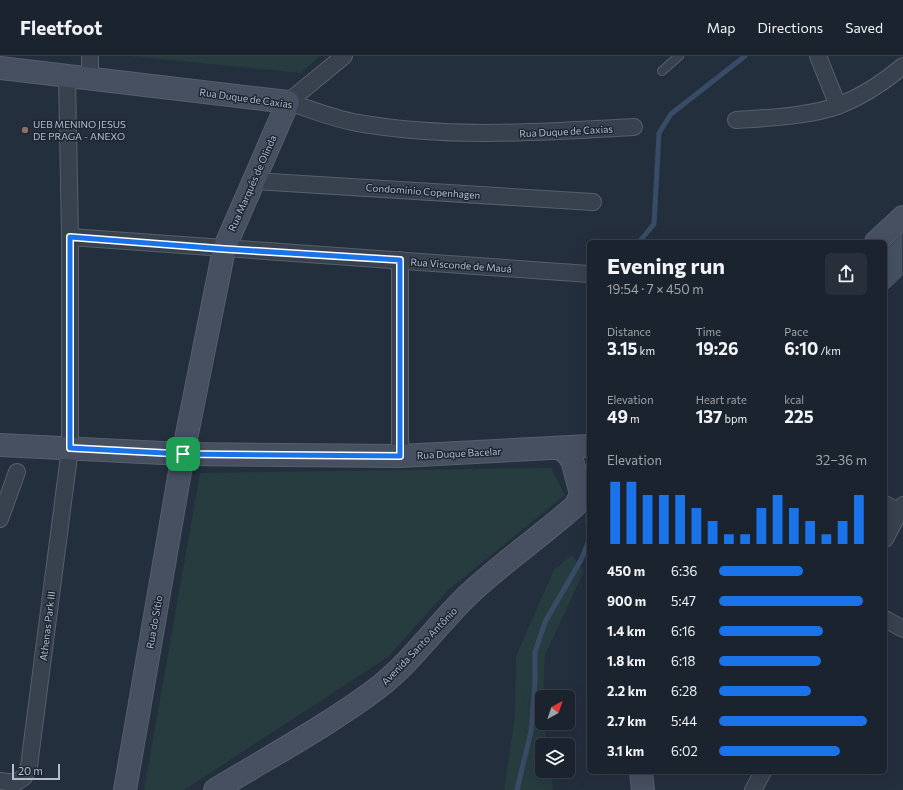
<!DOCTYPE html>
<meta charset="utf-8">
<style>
:root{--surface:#1b232e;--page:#282f3a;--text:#f1f3f6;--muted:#a0a4aa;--line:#39404a;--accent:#1a73e8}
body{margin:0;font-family:Commissioner,sans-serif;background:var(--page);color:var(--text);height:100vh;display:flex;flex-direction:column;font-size:15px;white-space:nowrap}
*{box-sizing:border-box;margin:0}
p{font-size:13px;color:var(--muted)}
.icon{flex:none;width:22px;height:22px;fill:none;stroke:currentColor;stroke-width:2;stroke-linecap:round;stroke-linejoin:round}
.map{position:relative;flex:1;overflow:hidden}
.sheet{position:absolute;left:587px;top:184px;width:300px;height:534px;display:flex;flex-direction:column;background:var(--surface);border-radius:6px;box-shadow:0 4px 16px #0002,0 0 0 1px var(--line)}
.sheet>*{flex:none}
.needle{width:26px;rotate:40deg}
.tools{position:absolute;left:535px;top:634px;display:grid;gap:8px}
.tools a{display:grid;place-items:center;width:40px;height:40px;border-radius:6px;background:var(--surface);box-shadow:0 4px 16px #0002,0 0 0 1px var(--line);font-size:20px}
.scale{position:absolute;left:12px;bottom:10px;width:48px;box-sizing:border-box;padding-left:4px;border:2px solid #b4bcc9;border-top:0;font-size:11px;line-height:14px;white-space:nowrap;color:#b4bcc9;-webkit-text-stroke:3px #1d2633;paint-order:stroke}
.pin{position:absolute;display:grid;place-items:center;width:34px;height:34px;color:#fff;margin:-17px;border-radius:8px;box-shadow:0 2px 6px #0006}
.round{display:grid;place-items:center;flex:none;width:42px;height:42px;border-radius:6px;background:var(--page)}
.overview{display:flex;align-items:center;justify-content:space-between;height:68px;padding:0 20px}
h1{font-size:22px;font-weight:700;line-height:30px}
.figures{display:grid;grid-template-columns:repeat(3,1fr);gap:6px;height:68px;padding:4px 20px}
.figures div{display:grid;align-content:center}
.figures b{font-size:17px;font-weight:700}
.figures small{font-size:11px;font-weight:400}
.figures p{font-size:11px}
.chart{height:112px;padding:8px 20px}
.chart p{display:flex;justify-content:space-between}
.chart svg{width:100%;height:72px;margin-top:4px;stroke:var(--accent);stroke-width:6}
ul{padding:0 20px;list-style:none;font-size:13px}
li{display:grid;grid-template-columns:64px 48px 1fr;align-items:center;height:30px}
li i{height:10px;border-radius:5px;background:var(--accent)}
header{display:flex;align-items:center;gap:24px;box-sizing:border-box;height:56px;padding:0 20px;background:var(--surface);border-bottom:1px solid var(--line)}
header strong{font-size:19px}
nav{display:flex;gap:22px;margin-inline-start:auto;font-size:14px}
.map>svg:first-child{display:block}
.green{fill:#263c3f}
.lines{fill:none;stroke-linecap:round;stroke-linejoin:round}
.stream{stroke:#394c67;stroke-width:5}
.building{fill:#455162;stroke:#1f2835}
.lane-casing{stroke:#565f6c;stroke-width:10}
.street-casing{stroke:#565f6c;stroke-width:18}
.secondary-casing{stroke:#565f6c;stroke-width:24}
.lane{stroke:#38414e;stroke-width:8}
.street{stroke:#38414e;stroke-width:16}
.secondary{stroke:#465061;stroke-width:22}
.route-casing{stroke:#fff;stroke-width:8}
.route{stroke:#1a73e8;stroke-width:5}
.education-dot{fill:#8d6e63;stroke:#1d2633;stroke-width:1.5}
.labels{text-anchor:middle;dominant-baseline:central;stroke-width:3;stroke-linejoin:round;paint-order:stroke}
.street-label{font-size:10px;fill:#b4bcc9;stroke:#1d2633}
.poi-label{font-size:10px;fill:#b4bcc9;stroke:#1d2633;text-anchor:start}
</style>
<header>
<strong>Fleetfoot</strong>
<nav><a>Map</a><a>Directions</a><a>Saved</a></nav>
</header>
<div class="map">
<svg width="903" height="734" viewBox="0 0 903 734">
<rect width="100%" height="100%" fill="#242f3e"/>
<!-- green -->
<g class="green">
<polygon points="130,0 320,0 301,17"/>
<polygon points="551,412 565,439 447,535 388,601 184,734 144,734 200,417"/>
<polygon points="572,499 584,515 545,599 542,667 544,667 547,689 542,689 542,715 551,715 553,734 504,734 515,661 516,600 554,514"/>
</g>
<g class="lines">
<!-- stream -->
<g class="stream">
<polyline points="639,186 654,168 659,77 671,58 745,0"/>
<polyline points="517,734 531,675 535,625 535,596 545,566 581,504 589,484 588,460"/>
</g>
</g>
<!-- building -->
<polygon class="building" points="903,177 903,220 885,237 885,194"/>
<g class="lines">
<!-- lane casing -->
<g class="lane-casing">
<polyline id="lane" points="662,15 679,0"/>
</g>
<!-- street casing -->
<g class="street-casing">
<g id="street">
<polyline points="818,0 838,50"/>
<polyline points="90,23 90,0"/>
<path d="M288,46C310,53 334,63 358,67C449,83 542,76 634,71"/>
<polyline points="288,46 344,0"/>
<path d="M736,64C767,62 812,60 840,49C863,40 884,26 903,10"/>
<polyline points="254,125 593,146"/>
<polyline points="70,181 589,218"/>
<polyline points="400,204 400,400"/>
<polyline points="885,448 899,456"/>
<polyline points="0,463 17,416"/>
<polyline points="885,483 903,449"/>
<polyline points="885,563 903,573"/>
<polyline points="0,725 15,727 24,721 29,710 70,392 70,181 67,20"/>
<polyline points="753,734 763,716"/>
</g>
</g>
<!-- secondary casing -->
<g class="secondary-casing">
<g id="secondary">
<polyline points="0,12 288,46 224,193 183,398 125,734"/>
<polyline points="876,186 903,161"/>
<polyline points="0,389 183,398 400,400 589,390"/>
<polyline points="641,716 643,734"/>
<path d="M215,734C269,701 329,669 379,631C412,605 437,569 467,540C501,507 541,481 576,449L581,438L572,404L566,396L558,392"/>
</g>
</g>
<!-- lane -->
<use href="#lane" class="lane"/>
<!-- street -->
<use href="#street" class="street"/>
<!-- secondary -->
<use href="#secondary" class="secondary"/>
</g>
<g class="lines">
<!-- route casing -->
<g class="route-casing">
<polygon id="route" points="70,181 224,193 400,204 400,400 183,398 70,392"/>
</g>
<!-- route -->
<use href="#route" class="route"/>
</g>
<!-- markers -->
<circle class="education-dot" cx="25" cy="74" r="4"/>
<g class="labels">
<!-- street labels -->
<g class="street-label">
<text transform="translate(246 42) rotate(8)">Rua Duque de Caxias</text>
<text transform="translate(566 75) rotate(-3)">Rua Duque de Caxias</text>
<text transform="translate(252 127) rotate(-66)">Rua Marquês de Olinda</text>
<text transform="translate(423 135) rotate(4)">Condomínio Copenhagen</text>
<text transform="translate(461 209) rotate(4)">Rua Visconde de Mauá</text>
<text transform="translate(459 397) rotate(-3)">Rua Duque Bacelar</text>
<text transform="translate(154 566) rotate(-80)">Rua do Sítio</text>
<text transform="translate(47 570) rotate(-83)">Athenas Park III</text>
<text transform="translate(419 590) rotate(-46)">Avenida Santo Antônio</text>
</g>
<!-- poi labels -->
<g class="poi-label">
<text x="33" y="68">UEB MENINO JESUS<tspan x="33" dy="12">DE PRAGA - ANEXO</tspan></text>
</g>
</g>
</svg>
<div class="tools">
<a><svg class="needle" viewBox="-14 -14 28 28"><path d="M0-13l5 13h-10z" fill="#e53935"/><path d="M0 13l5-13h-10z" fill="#a0a4aa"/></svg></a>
<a><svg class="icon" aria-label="layers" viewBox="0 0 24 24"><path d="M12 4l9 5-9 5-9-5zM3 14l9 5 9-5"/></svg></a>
</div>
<div class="scale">20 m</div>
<div class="pin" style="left:183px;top:398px;background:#1e9e55"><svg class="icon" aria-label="arrive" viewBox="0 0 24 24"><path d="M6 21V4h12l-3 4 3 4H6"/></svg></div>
<section class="sheet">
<div class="overview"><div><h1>Evening run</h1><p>19:54 · 7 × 450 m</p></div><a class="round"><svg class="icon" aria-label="share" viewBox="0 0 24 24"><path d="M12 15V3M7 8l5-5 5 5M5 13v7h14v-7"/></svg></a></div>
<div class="figures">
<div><p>Distance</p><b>3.15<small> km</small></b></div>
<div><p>Time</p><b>19:26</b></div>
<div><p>Pace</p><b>6:10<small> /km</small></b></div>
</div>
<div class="figures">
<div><p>Elevation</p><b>49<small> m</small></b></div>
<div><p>Heart rate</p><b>137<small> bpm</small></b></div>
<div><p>kcal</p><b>225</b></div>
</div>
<div class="chart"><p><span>Elevation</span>32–36 m</p>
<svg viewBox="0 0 160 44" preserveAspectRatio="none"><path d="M5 44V6M15 44V6M25 44V14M35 44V14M45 44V14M55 44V22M65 44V30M75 44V38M85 44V38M95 44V22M105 44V14M115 44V22M125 44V30M135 44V38M145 44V30M155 44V14"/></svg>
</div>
<ul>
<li><b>450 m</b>6:36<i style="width:57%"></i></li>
<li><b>900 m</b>5:47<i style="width:97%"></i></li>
<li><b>1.4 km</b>6:16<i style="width:70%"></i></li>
<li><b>1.8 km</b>6:18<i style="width:69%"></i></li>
<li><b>2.2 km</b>6:28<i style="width:62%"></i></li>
<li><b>2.7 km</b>5:44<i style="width:100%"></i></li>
<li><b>3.1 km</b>6:02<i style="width:82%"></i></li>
</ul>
</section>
</div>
